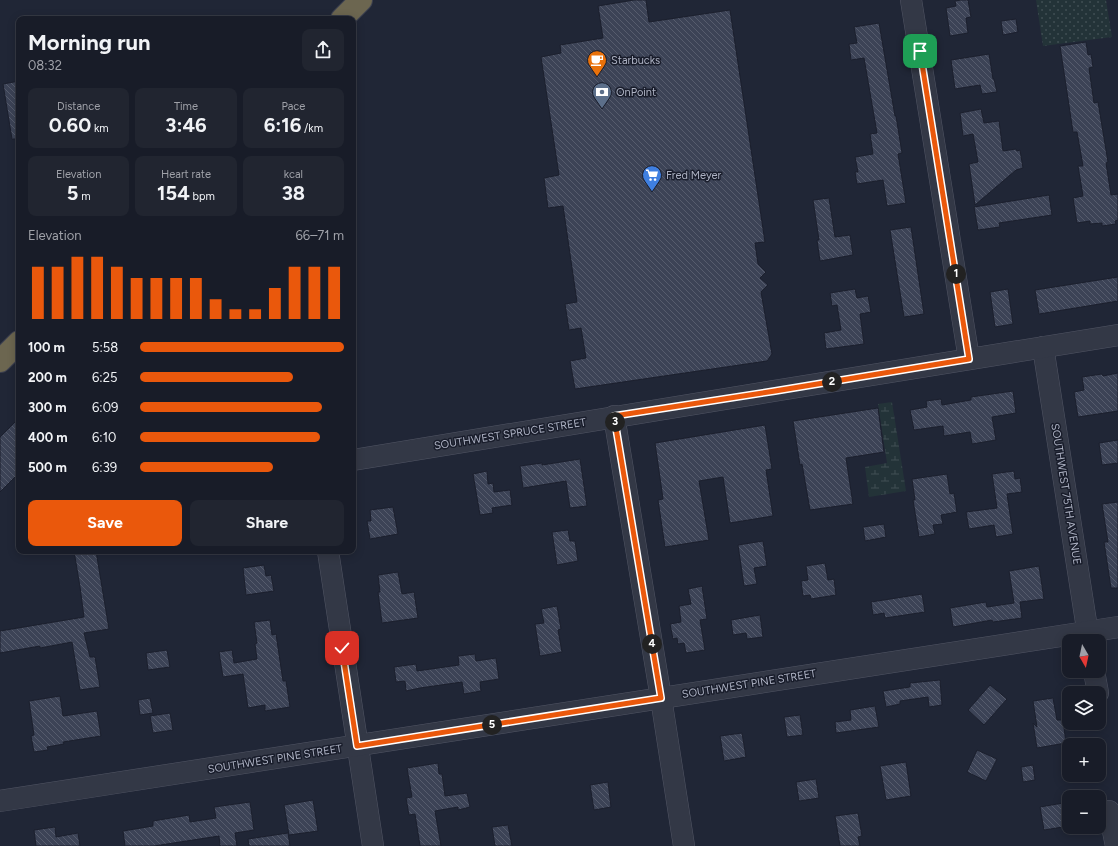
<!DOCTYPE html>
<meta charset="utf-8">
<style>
:root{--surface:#181c28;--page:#212530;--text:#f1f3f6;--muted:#9fa1a8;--line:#363a45;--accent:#ea580c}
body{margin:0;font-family:Figtree,sans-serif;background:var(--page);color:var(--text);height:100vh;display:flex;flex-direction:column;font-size:15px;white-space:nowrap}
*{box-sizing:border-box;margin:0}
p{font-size:13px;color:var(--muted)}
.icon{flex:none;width:22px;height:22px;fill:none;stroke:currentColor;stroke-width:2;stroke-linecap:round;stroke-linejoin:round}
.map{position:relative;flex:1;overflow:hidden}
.side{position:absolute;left:16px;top:16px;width:340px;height:538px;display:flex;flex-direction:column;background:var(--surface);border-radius:8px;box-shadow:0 2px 10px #0003,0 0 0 1px var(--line)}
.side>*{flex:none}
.needle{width:26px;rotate:171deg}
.fabs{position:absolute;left:1062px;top:634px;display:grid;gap:8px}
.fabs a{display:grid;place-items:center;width:44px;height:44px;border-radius:8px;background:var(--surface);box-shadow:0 2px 10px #0003,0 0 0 1px var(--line);font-size:20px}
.pin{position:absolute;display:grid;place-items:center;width:34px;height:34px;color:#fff;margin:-17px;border-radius:8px;box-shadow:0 2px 6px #0006}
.km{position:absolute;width:20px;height:20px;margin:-10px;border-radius:50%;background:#222;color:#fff;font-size:11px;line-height:20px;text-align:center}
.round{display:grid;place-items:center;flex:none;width:42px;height:42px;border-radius:8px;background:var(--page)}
.head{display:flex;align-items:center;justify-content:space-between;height:68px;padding:0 12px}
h1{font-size:22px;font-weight:700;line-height:30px}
.figures{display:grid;grid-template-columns:repeat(3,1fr);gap:6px;height:68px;padding:4px 12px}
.figures div{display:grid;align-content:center;border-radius:8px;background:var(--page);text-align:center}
.figures b{font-size:20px;font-weight:700}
.figures small{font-size:11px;font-weight:400}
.figures p{font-size:11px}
.chart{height:112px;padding:8px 12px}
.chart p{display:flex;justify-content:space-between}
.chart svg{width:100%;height:72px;margin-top:4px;stroke:var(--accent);stroke-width:6}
.button{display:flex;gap:8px;margin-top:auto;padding:8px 12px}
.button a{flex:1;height:46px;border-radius:8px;background:var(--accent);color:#fff;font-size:16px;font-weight:700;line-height:46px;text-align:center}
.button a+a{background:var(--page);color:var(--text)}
ul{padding:0 12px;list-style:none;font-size:13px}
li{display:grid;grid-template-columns:64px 48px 1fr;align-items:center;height:30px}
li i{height:10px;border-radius:5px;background:var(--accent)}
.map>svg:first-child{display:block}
.grass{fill:url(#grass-dots)}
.wetland{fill:url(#wetland-marsh)}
.building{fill:url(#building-back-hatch);stroke:#1b1f2d}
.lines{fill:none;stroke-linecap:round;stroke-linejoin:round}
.minor-casing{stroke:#515564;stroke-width:22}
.highway-casing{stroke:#3e4251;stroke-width:24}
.minor{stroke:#333846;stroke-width:21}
.highway{stroke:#6c6650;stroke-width:22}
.route-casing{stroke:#fff;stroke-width:8}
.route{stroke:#ea580c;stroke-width:5}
.labels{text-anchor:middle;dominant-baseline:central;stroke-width:3;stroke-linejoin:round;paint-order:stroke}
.poi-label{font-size:11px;fill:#adb2c3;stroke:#191d2b;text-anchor:start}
.street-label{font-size:11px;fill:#adb2c3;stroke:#191d2b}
</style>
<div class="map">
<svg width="1118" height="846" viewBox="0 0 1118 846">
<defs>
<pattern id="grass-dots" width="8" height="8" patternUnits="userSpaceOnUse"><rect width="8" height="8" fill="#233338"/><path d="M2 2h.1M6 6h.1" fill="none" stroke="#404e53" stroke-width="1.8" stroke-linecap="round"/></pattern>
<pattern id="wetland-marsh" width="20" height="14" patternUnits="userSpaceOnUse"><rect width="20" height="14" fill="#233338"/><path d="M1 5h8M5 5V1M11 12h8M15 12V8" fill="none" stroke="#404e53"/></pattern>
<pattern id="building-back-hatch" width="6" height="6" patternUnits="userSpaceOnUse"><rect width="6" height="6" fill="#3c4356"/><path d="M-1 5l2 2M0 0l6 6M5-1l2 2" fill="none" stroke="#565c6d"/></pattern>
</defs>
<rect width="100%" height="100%" fill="#202636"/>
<!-- grass -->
<polygon class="grass" points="1036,0 1106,0 1112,37 1043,46"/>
<!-- wetland -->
<polygon class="wetland" points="892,402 906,491 869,497 865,467 887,463 878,404"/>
<!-- building -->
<g class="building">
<polygon points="634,0 646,0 649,22 730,10 765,242 755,243 758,264 766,272 760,278 768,285 761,292 772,354 767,361 575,389 570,361 586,358 581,328 569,330 565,304 577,302 563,206 548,208 544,178 559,175 541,57 561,53 560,45 603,38 598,6"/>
<polygon points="961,0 968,0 971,17 966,18 968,33 950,36 946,8 956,6 955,1"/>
<polygon points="1016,19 1018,32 1003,35 1001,21"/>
<polygon points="879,23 895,116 896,116 902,153 898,154 906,203 887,206 883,180 857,184 855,172 858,172 855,157 873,154 870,134 877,133 864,58 851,60 849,44 857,43 854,27"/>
<polygon points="1086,42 1088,55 1091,54 1093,67 1089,68 1094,103 1098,102 1108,162 1106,163 1111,195 1118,194 1118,220 1115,221 1116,224 1102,226 1102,223 1090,224 1090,221 1077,223 1073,198 1083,196 1078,166 1083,166 1077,132 1073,132 1060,46"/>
<polygon points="989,54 993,79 994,79 997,92 982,94 980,85 955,89 951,60"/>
<polygon points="19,81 19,139 12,139 3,84"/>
<polygon points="981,109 984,123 999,121 1003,151 1016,149 1017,151 1020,150 1023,168 1016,170 975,205 969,164 978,162 973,134 963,136 960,113"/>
<polygon points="1049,195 1052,215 999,223 1000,227 978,230 974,207"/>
<polygon points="829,198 835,237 850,235 853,255 820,261 817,240 819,240 813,200"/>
<polygon points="911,227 924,314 904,317 890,230"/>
<polygon points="1118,277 1118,301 1039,314 1035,290"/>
<polygon points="855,289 857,298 868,296 871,312 860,314 864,344 826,349 824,333 841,330 837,305 832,306 830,293"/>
<polygon points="1008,289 1013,324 995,327 990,292"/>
<polygon points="1118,373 1118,411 1078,417 1074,392 1084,390 1082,377 1102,374 1103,376"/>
<polygon points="1013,391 1016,413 992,417 996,440 972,444 970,432 944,436 943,426 914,430 910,410 927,407 926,401 941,399 942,405 971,400 971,397"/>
<polygon points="878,408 884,452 846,458 853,504 810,510 802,464 800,465 793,421"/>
<polygon points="19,418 19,473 0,492 0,437"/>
<polygon points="765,425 772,469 766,470 773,516 730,523 723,477 699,481 709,540 665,547 658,500 663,499 655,443"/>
<polygon points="1118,440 1118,463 1102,465 1099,443"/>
<polygon points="580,459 587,506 570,508 566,481 523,488 520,466 542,463 542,465"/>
<polygon points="487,471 488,484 493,483 494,492 510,490 512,505 492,508 493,513 480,515 473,474"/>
<polygon points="1014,471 1015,479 1020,478 1022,492 1007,494 1013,534 996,537 994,525 969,529 966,512 997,508 992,474"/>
<polygon points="947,474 950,494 954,493 957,512 941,515 943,524 933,525 935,534 919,537 913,500 915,500 912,479"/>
<polygon points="1118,502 1118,588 1111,588 1104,542 1108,542 1102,504"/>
<polygon points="393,507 398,534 370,539 367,521 371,521 370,510"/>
<polygon points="884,524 886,537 865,541 863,527"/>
<polygon points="568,530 570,541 575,541 578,561 557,565 552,532"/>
<polygon points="763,541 767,566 754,568 757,584 744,586 738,545"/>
<polygon points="74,551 96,551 109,629 84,633 90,657 95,657 100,687 80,690 72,642 40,648 40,646 0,653 0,631 84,617 80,587"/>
<polygon points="825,563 828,580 834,579 836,595 811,599 810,595 803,596 801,581 808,580 806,566"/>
<polygon points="264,565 266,576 271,575 274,591 246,595 243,568"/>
<polygon points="1039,566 1044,599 1020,602 1022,618 993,622 992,620 953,627 950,608 986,602 987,607 1014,603 1009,571"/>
<polygon points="398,572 402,594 414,592 418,618 382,623 378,592 380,592 378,575"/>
<polygon points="702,586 707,619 700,620 705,650 686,653 684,643 678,644 677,638 673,639 670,624 681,622 679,606 691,604 688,589"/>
<polygon points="922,594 925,612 885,618 884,613 873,615 871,602"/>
<polygon points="557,606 561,629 558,630 562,652 540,656 535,624 544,623 541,609"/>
<polygon points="760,615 763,637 747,639 746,633 733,635 731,620"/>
<polygon points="270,620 272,635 276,634 283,681 286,681 290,707 265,711 265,705 248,708 243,674 223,677 219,652 232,650 234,663 257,659 255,644 257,643 254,622"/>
<polygon points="167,650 170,667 148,670 146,653"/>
<polygon points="475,654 476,661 496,658 499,679 480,682 481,691 464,694 462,682 420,688 406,691 405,681 396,682 394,667 416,664 417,671 459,665 458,656"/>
<polygon points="940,680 942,705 929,707 928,697 900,701 900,704 886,707 883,691 910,687 910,683"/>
<polygon points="990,685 1007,699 984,725 968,710"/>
<polygon points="60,696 63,716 97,711 101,736 63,742 64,744 47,747 48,750 34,752 31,736 34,735 29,701"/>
<polygon points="150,698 153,713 140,715 138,700"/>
<polygon points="1053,698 1057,720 1063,720 1066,743 1037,748 1033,723 1037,727 1033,701"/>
<polygon points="875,706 879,727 836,733 835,722 851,720 850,710"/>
<polygon points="170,713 173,730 153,733 150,716"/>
<polygon points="800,715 803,735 787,737 784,717"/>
<polygon points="742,733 746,757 724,761 720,736"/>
<polygon points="977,750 997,759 986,781 967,772"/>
<polygon points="906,762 911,796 886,800 880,766"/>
<polygon points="438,763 439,774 442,774 445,796 467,793 470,807 458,810 458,807 435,811 441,846 420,846 415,814 409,815 406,798 412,797 407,768"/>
<polygon points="1033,765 1035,780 1023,782 1021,767"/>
<polygon points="816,779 819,798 799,801 796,782"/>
<polygon points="608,782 611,807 594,810 590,785"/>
<polygon points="313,800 318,831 289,835 284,805"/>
<polygon points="250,802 254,830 235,833 237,846 220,846 219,836 154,846 125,846 123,831 153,826 153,821 189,815 190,822 216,818 214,807"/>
<polygon points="1069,802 1069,826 1044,830 1040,807"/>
<polygon points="858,813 862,836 858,837 860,846 840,846 835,816"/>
<polygon points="508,825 512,846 495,846 492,827"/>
<polygon points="55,827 56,837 78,833 80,846 36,846 34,830"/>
<polygon points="288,833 290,846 249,846 248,839"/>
</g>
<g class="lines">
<!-- minor casing -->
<g class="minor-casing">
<g id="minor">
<polyline points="911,0 969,359"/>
<polyline points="1043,347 1089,641"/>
<polyline points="614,416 661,698 684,846"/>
<path d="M353,460C608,417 863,377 1118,335"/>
<polyline points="328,551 373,846"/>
<polyline points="1094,671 1098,693"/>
<polyline points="0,801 1118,627"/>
<polyline points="1109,811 1116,846"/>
</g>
</g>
<!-- highway casing -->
<g class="highway-casing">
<g id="highway">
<polyline points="342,19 361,0"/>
<polyline points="0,361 19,342"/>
</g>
</g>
<!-- minor -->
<use href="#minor" class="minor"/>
<!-- highway -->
<use href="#highway" class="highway"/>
</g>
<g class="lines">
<!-- route casing -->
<g class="route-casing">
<polyline id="route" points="342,648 357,746 661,698 614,416 775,391 969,359 920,51"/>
</g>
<!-- route -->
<use href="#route" class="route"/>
</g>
<!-- icons -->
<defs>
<g id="cafe-pin" transform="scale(1)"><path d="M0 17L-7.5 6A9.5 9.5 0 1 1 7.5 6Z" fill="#e8710a" stroke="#191d2b"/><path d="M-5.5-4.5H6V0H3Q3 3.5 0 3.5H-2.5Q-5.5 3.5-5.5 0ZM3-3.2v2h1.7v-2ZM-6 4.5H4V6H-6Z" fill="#fff"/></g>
<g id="bank-pin" transform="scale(1)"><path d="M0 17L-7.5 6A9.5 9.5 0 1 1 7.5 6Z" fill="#5c6f8a" stroke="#191d2b"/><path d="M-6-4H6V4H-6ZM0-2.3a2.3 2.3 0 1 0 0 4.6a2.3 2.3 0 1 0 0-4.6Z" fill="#fff"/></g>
<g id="supermarket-pin" transform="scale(1)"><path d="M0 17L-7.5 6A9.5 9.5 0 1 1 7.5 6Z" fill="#3f7fe0" stroke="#191d2b"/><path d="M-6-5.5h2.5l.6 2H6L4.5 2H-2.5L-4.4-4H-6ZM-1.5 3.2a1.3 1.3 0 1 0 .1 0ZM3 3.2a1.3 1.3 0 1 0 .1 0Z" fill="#fff"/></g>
</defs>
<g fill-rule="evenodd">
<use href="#cafe-pin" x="597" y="60"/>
<use href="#bank-pin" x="602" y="92"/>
<use href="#supermarket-pin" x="652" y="175"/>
</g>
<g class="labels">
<!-- poi labels -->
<g class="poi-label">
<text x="611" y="60">Starbucks</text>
<text x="616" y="92">OnPoint</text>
<text x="666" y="175">Fred Meyer</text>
</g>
<!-- street labels -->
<g class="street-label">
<text transform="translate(510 434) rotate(-9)">SOUTHWEST SPRUCE STREET</text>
<text transform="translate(1066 494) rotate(81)">SOUTHWEST 75TH AVENUE</text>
<text transform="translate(749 684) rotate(-9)">SOUTHWEST PINE STREET</text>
<text transform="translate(275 759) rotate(-9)">SOUTHWEST PINE STREET</text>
</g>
</g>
</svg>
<div class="fabs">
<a><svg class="needle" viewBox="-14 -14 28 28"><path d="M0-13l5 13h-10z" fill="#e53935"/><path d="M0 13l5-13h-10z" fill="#9fa1a8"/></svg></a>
<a><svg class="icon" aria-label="layers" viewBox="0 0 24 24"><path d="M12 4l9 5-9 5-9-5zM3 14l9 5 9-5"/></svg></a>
<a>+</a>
<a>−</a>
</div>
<div class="pin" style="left:920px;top:51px;background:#1e9e55"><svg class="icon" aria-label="arrive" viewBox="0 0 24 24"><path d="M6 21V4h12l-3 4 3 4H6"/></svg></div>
<div class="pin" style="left:342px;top:648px;background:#d93025"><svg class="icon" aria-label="check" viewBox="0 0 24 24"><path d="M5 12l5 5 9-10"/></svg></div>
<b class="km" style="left:956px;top:274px">1</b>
<b class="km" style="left:832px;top:382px">2</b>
<b class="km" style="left:615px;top:422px">3</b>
<b class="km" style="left:652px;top:644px">4</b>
<b class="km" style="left:492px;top:725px">5</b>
<section class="side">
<div class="head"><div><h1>Morning run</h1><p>08:32</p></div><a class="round"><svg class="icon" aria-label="share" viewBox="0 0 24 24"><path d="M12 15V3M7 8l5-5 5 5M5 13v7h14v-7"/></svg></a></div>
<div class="figures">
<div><p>Distance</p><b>0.60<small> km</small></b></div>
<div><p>Time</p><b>3:46</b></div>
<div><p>Pace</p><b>6:16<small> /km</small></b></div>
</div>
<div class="figures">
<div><p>Elevation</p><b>5<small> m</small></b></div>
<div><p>Heart rate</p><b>154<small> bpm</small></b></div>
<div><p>kcal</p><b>38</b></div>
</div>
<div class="chart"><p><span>Elevation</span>66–71 m</p>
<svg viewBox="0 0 160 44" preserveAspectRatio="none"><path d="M5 44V12M15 44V12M25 44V6M35 44V6M45 44V12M55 44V19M65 44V19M75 44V19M85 44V19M95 44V32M105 44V38M115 44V38M125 44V25M135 44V12M145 44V12M155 44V12"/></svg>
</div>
<ul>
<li><b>100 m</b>5:58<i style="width:100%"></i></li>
<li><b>200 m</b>6:25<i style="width:75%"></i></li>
<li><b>300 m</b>6:09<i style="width:89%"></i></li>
<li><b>400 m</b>6:10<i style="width:88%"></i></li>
<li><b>500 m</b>6:39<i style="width:65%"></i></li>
</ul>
<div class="button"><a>Save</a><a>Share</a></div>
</section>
</div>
